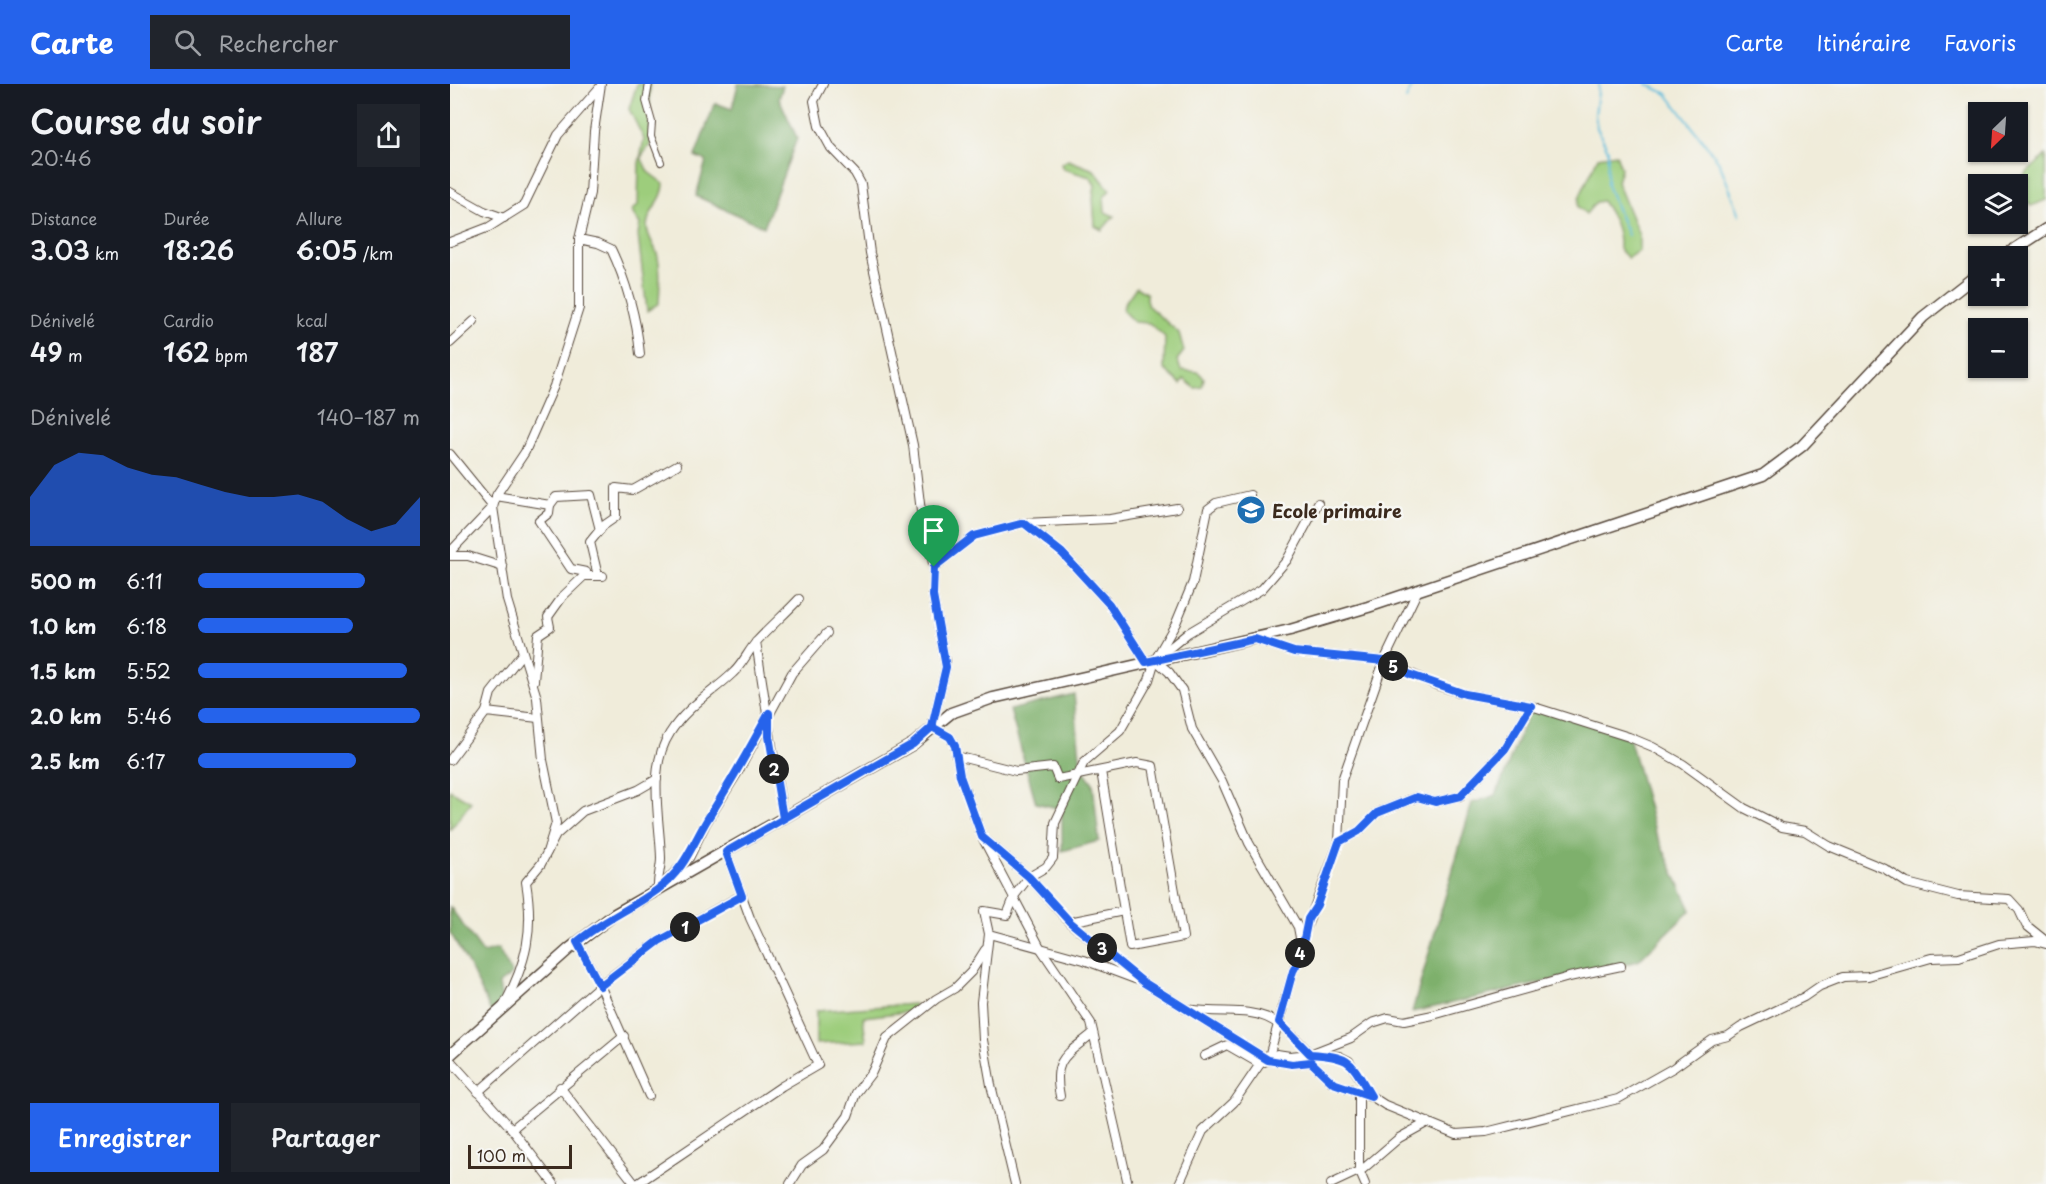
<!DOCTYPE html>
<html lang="fr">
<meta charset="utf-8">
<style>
:root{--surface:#171b24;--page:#20242c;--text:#f1f3f6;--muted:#9ea1a6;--accent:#2563eb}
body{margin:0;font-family:"Playpen Sans",sans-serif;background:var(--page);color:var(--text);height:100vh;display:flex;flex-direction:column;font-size:22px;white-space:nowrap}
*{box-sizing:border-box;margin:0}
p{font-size:20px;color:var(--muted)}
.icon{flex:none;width:33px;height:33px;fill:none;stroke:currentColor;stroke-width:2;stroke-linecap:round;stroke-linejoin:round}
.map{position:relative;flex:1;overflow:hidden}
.side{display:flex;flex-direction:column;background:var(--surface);width:450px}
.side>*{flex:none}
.needle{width:39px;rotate:205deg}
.fabs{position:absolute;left:1518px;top:18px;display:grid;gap:12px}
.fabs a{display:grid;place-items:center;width:60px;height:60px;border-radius:0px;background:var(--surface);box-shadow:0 2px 4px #0004;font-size:30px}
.scale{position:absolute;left:18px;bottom:15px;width:104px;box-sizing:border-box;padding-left:6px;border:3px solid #3b2a1e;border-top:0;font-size:16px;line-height:21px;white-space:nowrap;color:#3b2a1e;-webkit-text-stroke:4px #f6f6f2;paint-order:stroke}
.pin{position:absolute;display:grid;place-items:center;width:51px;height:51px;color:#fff;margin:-62px -26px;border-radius:50% 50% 50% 0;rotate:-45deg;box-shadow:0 0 6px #0007}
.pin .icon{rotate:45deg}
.km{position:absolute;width:30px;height:30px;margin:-15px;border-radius:50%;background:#222;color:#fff;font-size:16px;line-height:30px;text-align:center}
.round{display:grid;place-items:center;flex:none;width:63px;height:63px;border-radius:0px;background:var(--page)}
.overview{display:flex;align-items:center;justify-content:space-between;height:102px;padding:0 30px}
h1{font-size:33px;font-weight:600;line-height:45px}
.metrics{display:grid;grid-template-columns:repeat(3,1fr);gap:9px;height:102px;padding:6px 30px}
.metrics div{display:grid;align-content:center}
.metrics b{font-size:26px;font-weight:600}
.metrics small{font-size:16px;font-weight:400}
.metrics p{font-size:16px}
.chart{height:168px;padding:12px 30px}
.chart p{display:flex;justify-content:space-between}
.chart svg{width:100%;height:108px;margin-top:6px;fill:var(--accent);opacity:.7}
.button{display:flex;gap:12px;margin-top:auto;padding:12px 30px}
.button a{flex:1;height:69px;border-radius:0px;background:var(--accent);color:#fff;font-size:24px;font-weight:600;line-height:69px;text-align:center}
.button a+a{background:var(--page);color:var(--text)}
ul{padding:0 30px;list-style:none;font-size:20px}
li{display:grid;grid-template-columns:96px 72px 1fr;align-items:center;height:45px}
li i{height:15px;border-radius:8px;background:var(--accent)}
header{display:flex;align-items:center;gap:36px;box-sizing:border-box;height:84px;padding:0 30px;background:var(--accent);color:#fff}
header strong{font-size:28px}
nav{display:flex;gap:33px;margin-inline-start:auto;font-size:21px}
.search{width:420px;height:54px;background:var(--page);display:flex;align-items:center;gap:15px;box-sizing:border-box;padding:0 21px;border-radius:0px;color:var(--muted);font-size:22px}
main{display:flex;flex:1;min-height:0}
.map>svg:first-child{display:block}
.green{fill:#9dcd7c;stroke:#6c7c4d;stroke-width:1.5}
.forest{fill:#7eb06c;stroke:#5c6d45;stroke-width:1.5}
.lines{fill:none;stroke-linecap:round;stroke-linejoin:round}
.stream{stroke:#5ebddc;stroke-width:2}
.pedestrian-casing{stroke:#56473a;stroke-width:8}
.minor-casing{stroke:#56473a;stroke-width:10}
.tertiary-casing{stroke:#56473a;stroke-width:13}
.pedestrian{stroke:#fff;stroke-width:6}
.minor{stroke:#fff;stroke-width:8}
.tertiary{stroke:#fff;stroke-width:10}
.route-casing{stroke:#fff;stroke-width:12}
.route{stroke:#2563eb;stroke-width:8}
.labels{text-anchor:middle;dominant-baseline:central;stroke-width:5;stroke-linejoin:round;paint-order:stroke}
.poi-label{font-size:18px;font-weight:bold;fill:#3b2a1e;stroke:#f6f6f2;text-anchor:start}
</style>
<header>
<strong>Carte</strong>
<div class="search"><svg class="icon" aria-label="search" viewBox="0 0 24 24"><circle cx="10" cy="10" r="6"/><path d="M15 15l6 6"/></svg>Rechercher</div>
<nav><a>Carte</a><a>Itinéraire</a><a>Favoris</a></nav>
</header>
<main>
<section class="side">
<div class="overview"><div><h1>Course du soir</h1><p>20:46</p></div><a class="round"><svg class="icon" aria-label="share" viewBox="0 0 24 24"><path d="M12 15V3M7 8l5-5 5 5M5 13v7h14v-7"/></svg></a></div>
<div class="metrics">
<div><p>Distance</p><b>3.03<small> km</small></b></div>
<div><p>Durée</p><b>18:26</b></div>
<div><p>Allure</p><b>6:05<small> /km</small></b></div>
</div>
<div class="metrics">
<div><p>Dénivelé</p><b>49<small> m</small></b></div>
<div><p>Cardio</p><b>162<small> bpm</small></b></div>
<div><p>kcal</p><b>187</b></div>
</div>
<div class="chart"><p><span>Dénivelé</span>140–187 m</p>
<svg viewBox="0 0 160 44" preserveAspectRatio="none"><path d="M0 44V24L10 11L20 6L30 7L40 12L50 15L60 16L70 19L80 22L90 24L100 24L110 23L120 26L130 33L140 38L150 35L160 24V44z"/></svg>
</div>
<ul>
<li><b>500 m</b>6:11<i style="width:75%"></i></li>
<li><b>1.0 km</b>6:18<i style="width:70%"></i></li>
<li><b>1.5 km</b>5:52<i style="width:94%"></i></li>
<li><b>2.0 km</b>5:46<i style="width:100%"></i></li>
<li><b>2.5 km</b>6:17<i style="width:71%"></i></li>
</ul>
<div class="button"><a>Enregistrer</a><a>Partager</a></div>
</section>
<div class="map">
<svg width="1596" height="1100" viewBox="0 0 1596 1100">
<rect width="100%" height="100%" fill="#f6f6f2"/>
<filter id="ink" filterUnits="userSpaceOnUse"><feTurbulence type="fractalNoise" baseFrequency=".0167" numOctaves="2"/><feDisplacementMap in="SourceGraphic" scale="12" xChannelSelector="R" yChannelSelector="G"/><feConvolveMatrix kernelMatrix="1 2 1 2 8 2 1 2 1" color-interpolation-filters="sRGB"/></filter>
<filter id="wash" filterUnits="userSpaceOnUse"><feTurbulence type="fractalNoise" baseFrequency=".008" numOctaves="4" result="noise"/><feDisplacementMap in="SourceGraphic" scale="24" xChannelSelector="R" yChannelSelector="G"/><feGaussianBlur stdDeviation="1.35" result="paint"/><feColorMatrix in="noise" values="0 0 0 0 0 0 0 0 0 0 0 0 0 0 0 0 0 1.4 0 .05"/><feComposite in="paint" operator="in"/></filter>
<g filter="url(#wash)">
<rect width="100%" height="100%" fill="#f0ecda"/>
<!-- green -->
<g class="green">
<path d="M187,0H200V61L191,73L198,88L214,100C214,116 198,126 197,142C197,153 206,163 208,173C211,188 210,204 209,219L197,227L188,151L190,140L181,127L188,121L189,79L194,55L179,25Z"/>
<path d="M1166,70L1171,84L1167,98L1189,151V166L1178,174L1169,165C1170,145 1163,133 1152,117L1146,118L1136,130L1128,123L1129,114L1148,73Z"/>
<polygon points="1596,71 1596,116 1581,122 1569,108 1570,95"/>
<polygon points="618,76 644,86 660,106 654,113 655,128 664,132 652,146 645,142 643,114 645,101 640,93 613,85 611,80"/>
<polygon points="686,203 697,210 697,221 729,249 734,267 727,276 731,286 748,288 754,294 752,303 745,304 734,295 731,300 714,285 715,253 699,239 684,238 673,227 674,220"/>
<polygon points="0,706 21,718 0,746"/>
<polygon points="464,920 465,927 413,933 416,957 366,960 366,927"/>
</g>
<!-- forest -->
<g class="forest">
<polygon points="288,0 333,2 329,14 347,54 314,143 246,112 256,77 245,72 265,19 282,25"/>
<polygon points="624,610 631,683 643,699 649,757 612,767 612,725 586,719 560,626"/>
<polygon points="1081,622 1179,653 1205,747 1241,826 1188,877 962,928 1022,719 1046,711"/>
<polygon points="0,823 33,869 48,865 62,890 49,900 53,924 43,932 23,889 0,848"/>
</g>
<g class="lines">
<!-- stream -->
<g class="stream">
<polyline points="1149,0 1145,31 1147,44 1158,66 1157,101 1178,151"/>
<polyline points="1197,0 1217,10 1269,78 1290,131"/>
<polyline points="956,15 963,0"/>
</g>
</g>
</g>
<g filter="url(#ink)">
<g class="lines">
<!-- pedestrian casing -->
<g class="pedestrian-casing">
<polyline id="pedestrian" points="199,0 196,17 202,38 201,52 211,78"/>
</g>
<!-- minor casing -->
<g class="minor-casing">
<g id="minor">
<polyline points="373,0 364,17 369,42 381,64 405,89 411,100 420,169 463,361 472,436 484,483 483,512 496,583 482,643 500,653 505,662 510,692 532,753 591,865 641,939 678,1100"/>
<polyline points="0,108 34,127 54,134"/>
<path d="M129,155L148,159L161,165C176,196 187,236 190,270"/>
<polyline points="0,158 39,143 74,121 108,51 150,3"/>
<polyline points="0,259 24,237"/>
<polyline points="0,370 43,423"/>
<polyline points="46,412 100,421 106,413 141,411 150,446"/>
<polyline points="100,421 99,429 89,437 121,485 136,488"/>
<polyline points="574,439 612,469 659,520 696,578"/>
<polyline points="0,468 43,423"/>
<polyline points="0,472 18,472 53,483"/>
<polyline points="484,483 524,452 574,439 660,435 727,424"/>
<polyline points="148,492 140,458 153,442 166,433 166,404 183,406 227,381"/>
<polyline points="805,555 844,568 934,577 986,601 1015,610 1081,622 1179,653 1203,663 1233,680 1294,724 1332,743 1355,747 1379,762 1435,785 1457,799 1508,812 1559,815 1569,826 1576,841 1596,857"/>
<polyline points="306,558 333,734"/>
<polyline points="711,571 738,549 812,505 837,476 868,419"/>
<path d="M705,576L719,588L732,606L742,645L772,697L799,759L848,843C852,860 851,871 843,887L818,976L810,980L784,1018L753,1047L729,1100"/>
<polyline points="84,597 88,551 100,543 98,533 113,512 134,492 153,492"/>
<polyline points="36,628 41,609 72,570"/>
<polyline points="506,672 566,687 603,683 608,695 687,679 703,682 733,853 680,863 651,687"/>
<polyline points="0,676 36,628 88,634"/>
<polyline points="537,757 579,793 619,838 693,898 818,976 842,980 861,978 883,999 921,1012"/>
<polyline points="889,758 909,747 927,729 967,713 985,718 1010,712 1055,665 1081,622"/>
<polyline points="97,768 106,739 93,676 87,614 57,516 43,423 47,410 75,368 104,302 129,224 129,155 140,109 144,47 151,0"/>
<polyline points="214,799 239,774 256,739 288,688 342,589 377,549"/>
<path d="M208,805C207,794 211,785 211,774C210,735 197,684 220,649C236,623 262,609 283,589C293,580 298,567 307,557C321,542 336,529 349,515"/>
<polyline points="619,838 674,827"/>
<polyline points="539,850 634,876 685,895"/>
<polyline points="127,858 150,901 209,857 292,811"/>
<polyline points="851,858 889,758 892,696 934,577 968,506"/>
<path d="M54,921C77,878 84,846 76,798L91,780L106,751L133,727L188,706L207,695"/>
<path d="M735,925C799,933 812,914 860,970L889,972L899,977L921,1012L935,1021L1006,1050L1036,1048L1168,1015L1223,984L1262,956L1278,952L1291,943L1354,913L1370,902L1393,893L1418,892L1481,874L1509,873L1549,860L1585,857L1596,860"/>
<polyline points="754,972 777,961 810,980"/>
<polyline points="0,976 62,1045 104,1100"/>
<polyline points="818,976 827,970 840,972 860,970 901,954 922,939 938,934 954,937 983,931 1119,893 1171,882"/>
<polyline points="110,1003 185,1100"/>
<polyline points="28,1008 150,901 199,1012"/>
<polyline points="909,1008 909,1086 915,1100"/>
<path d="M610,1012C602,974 617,971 643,949"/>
<polyline points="62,1045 174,952"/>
<polyline points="187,1100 332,1002 368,981 300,834 276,768"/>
<polyline points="340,1100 352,1081 373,1066 398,1032 406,1009 422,988 437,954 486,915 505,904 521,888 535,866"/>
<polyline points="565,1100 541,1001 533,956 531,918 539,850 534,827 557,831 565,811 579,793 596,783 603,774 605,739 634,678 670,647 699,596 705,576 726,539 743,498 758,425 766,419 800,411"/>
<polyline points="881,1100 913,1085 949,1054 978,1038"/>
</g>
</g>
<!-- tertiary casing -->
<g class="tertiary-casing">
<g id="tertiary">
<polyline points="1554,172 1596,145"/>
<polyline points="0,971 119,865 165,830 463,660 501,629 543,614 840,546 918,523 1313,391 1352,362 1473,233 1528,190"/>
</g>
</g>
<!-- pedestrian -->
<use href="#pedestrian" class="pedestrian"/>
<!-- minor -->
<use href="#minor" class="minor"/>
<!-- tertiary -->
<use href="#tertiary" class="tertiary"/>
</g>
</g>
<g class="lines" filter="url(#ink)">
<!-- route casing -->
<g class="route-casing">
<path id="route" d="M484,483L483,512L496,583L482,643L463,660L276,768L292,812L209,857L150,902L127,858C152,837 181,825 207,806C235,785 241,763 257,736C279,701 299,666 319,629V652L333,734L463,660L482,643L500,653L505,662L510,692L532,753L579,793L620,838L693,898L818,976L842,980L861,978L883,999L921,1012C900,977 903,973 860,970L829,938L843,887L850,874L858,835L867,821L889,758L909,747L927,729L967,713L985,718L1010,712L1055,665L1081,622L1015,610L961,591L934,577L844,568L805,555L696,578L659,520L612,469L574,439L524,452L484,483"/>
</g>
<!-- route -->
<use href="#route" class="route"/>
</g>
<!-- icons -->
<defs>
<g id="school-disc" transform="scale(1.5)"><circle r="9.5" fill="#1f6fb2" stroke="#f6f6f2"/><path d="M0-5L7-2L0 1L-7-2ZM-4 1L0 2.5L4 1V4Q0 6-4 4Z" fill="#fff"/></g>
</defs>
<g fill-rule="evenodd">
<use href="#school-disc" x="801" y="426"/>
</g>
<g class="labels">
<!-- poi labels -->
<g class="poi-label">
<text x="822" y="426">Ecole primaire</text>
</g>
</g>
</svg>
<div class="fabs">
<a><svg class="needle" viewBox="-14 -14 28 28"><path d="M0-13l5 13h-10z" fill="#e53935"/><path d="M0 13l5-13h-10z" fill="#9ea1a6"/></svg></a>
<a><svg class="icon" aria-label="layers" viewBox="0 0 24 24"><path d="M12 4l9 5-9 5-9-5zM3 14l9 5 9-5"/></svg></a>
<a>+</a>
<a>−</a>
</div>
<div class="scale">100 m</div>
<div class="pin" style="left:484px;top:483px;background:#1e9e55"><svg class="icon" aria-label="arrive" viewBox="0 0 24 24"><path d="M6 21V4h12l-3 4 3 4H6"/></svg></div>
<b class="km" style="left:235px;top:843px">1</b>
<b class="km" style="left:324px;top:685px">2</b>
<b class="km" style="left:652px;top:864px">3</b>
<b class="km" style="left:850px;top:869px">4</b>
<b class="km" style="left:943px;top:582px">5</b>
</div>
</main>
